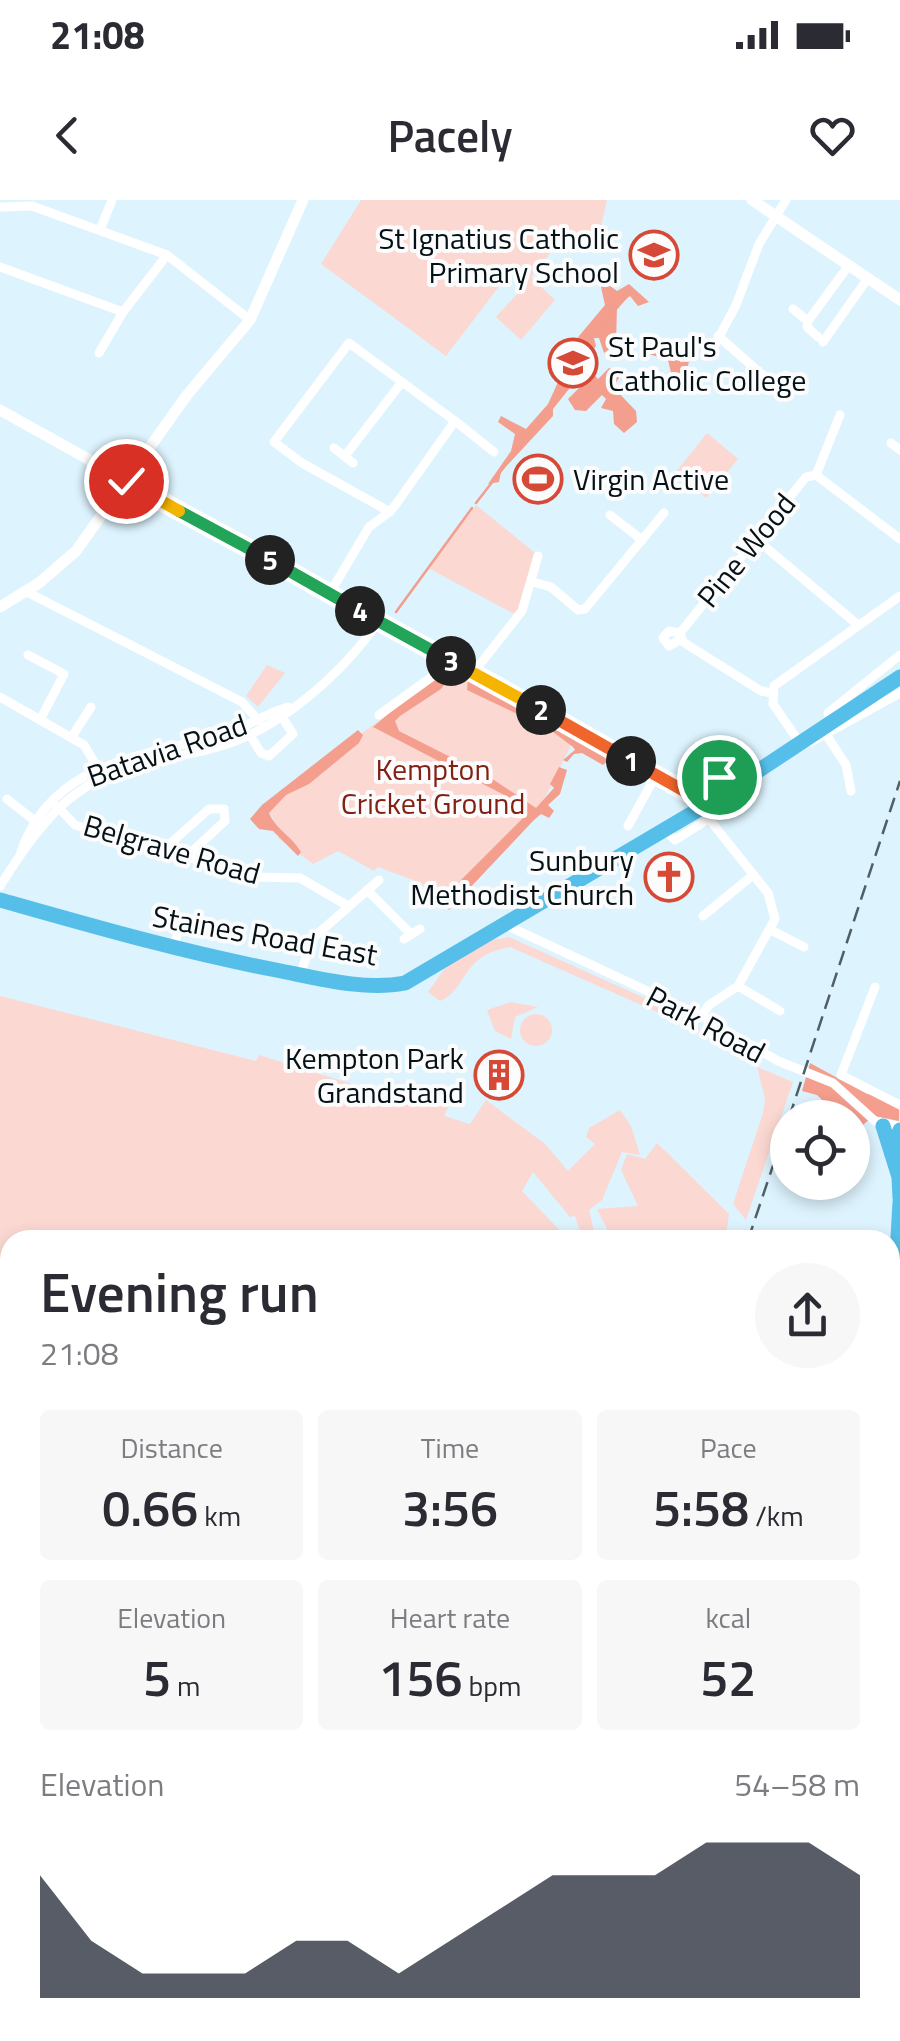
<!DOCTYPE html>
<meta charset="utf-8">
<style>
:root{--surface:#fff;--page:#f7f7f7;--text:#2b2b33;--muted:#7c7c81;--accent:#111827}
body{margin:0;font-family:"Titillium Web",sans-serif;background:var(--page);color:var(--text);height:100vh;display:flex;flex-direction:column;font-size:38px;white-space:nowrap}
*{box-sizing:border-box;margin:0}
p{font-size:32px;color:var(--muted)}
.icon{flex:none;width:55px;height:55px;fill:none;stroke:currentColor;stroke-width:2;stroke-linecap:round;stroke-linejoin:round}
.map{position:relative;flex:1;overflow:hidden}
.details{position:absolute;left:0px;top:1030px;width:900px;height:812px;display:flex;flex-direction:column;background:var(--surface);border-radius:30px 30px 0 0;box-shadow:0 5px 15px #0003}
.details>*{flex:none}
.buttons{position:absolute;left:770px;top:900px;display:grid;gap:20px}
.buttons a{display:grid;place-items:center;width:100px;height:100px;border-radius:50%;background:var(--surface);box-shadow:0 5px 15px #0003;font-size:50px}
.pin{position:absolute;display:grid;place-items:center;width:85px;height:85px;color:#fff;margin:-42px;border:5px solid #fff;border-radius:50%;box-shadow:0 2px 10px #0007}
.km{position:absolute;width:50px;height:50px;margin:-25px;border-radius:50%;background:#222;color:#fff;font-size:28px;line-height:50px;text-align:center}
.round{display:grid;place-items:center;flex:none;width:105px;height:105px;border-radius:52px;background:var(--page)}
.headline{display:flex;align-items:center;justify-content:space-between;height:170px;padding:0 40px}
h1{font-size:55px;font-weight:600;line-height:75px}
.figures{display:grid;grid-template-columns:repeat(3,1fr);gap:15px;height:170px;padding:10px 40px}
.figures div{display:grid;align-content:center;border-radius:10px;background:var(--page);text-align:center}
.figures b{font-size:50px;font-weight:600}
.figures small{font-size:28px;font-weight:400}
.figures p{font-size:28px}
.chart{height:280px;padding:20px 40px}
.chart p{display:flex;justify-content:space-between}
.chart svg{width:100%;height:180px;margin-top:10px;fill:var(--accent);opacity:.7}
.status{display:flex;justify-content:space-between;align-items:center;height:70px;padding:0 50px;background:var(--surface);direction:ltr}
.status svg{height:28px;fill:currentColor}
header{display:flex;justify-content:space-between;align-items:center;height:130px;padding:0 40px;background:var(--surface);font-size:45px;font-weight:600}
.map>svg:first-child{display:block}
.green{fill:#fbd9d2}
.forest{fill:#f49e8e}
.water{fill:#f39d8d}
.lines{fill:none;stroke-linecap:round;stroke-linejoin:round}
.stream{stroke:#f39d8d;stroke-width:2.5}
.canal{stroke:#f39d8d;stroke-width:8}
.street{stroke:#fff;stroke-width:9}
.secondary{stroke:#fff;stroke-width:11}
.highway{stroke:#56bfe9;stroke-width:15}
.rail{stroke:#4f5f65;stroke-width:2.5;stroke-dasharray:15 8;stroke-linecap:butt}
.split-1-casing{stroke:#fff;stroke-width:20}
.split-2-casing{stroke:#fff;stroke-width:20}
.split-3-casing{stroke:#fff;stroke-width:20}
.split-4-casing{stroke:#fff;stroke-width:20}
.split-5-casing{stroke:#fff;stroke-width:20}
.split-6-casing{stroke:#fff;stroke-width:20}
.split-7-casing{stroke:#fff;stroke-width:20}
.split-1{stroke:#f0652b;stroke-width:12}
.split-2{stroke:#f0652b;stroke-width:12}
.split-3{stroke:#f5b400;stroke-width:12}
.split-4{stroke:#22a559;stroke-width:12}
.split-5{stroke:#22a559;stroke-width:12}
.split-6{stroke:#22a559;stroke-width:12}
.split-7{stroke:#f5b400;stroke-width:12}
.labels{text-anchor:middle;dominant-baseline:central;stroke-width:8;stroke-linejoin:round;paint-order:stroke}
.poi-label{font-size:30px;fill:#041116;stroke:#fcfcfc;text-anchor:end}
.street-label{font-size:30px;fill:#041116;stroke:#fcfcfc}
.park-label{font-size:30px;fill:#832014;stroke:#fcfcfc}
</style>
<div class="status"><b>21:08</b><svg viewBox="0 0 49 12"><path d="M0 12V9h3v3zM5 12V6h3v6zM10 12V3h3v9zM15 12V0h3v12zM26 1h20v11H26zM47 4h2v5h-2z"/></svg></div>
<header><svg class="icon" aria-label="back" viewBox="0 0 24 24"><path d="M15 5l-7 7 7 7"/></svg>Pacely<svg class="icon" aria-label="heart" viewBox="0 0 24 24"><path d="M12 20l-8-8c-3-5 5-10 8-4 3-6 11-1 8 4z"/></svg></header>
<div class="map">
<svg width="900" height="1841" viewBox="0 0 900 1841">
<rect width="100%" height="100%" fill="#ddf3fd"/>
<!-- green -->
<g class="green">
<polygon points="361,0 607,0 599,35 590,45 570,29 531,77 555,100 521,140 496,117 525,85 510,72 446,156 321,64"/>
<polygon points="707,233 738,259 706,298 676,272"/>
<polygon points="476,305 534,352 520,417 428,368"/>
<polygon points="444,463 611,559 574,539 537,614 528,614 440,702 421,683 378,667 374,671 338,651 313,664 278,638 280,632 267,608 292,584 436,479"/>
<polygon points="267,465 285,473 258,507 246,496"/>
<path d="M509,737L696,821L700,831L510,747C459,756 468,790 440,801L428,792L445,768L491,740Z"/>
<polygon points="0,796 256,861 259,855 397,898 409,881 452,899 444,916 470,924 486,900 545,944 568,971 595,944 586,937 589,928 620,910 631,926 640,955 622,952 602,1000 589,1010 596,1040 583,1040 575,1016 570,1017 533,972 522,991 569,1040 10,1040 10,1832 135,1833 131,1841 0,1841"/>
<polygon points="511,802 538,807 515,817 511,839 495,831 487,810"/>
<circle cx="536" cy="830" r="16"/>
<polygon points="757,867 793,882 746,1020 733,1004 763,913 765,898"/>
<polygon points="657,943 729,1014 725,1040 650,1035 648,1040 606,1040 607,1029 597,1009 638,1006 621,970 627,954 645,959"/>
<polygon points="301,1832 532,1833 511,1841 288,1841"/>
<polygon points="574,1833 692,1833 698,1841 578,1841"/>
</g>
<!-- forest -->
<g class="forest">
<polygon points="599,78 617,91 629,84 649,102 638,106 630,96 617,106 616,144 604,153 599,138 594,138 596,146 584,163 598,179 609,168 616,171 619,178 613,187 636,211 637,222 624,233 614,224 613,211 601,208 606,199 602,195 586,211 575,210 568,199 588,179 581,174 553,209 553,216 501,272 499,282 488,284 511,251 515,234 498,222 501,216 526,229 548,204 579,136 605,105"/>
<polygon points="665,141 681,155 680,162 689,162 684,177 672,177 668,160 649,154"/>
<polygon points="443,467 462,474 461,481 449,478 441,489 400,516 395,521 399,531 488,576 536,608 554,588 550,584 559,567 567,570 560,594 548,605 554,611 549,618 541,614 534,620 449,710 441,700 527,614 512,599 373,527"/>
<polygon points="468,478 611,558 603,565 582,553 574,554 567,562 563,560 575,550 573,547 549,529 467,490"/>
<path d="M358,530L363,535L359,543L309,584L286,595L269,613C277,631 291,635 301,652L298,656L273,631L259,629L250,619L262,605Z"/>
<polygon points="810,863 867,894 884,895 899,904 899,921 874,916 854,932 852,918 840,917 817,895 802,891"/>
<polygon points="0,1744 10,1746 10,1832 14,1833 0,1841"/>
<polygon points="103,1833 258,1833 255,1841 103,1841"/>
</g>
<!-- water -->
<g class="water">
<polygon points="890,1788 897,1790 900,1834 880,1841 841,1841 839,1833 890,1832"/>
<polygon points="14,1833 103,1832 106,1836 103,1841 4,1841"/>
</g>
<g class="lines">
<!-- stream -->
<g class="stream">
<polyline points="602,125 629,94"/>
<polyline points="554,203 591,138"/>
<polyline points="476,303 549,209"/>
<polyline points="396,412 472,308"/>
<polyline points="124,1841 129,1832"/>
</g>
<!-- canal -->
<g class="canal">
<polyline points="890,1458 900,1452"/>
<polyline points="279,1841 293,1832"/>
</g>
<!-- street -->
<g class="street">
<polyline points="0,7 32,6 167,55 250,120"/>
<polyline points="100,30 112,0"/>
<polyline points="0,67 123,112 167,55"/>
<polyline points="793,109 808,121"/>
<polyline points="718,136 774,185 786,175"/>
<polyline points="818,137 807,127 808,121 849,65"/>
<polyline points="823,142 868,78"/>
<polyline points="99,153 123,112"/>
<polyline points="709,156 736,105 759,44 786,0"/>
<polyline points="455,221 494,252"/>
<polyline points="891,243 900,250"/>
<polyline points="334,248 353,263"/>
<polyline points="345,256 402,182"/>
<polyline points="816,275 900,339"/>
<polyline points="816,275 840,215"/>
<polyline points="610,315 642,340"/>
<polyline points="756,339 858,425"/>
<polyline points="533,382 551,387 578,410 585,409 664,313"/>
<polyline points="27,392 242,502 259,521"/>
<polyline points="330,393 369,327 388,313 394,307 455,221 349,143 274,242 302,263 390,312"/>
<polyline points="680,433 669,431 663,438 669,446 681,439"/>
<polyline points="28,455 64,474 40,520"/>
<polyline points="473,473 522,411 538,356"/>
<polyline points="771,493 761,491 683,442 680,433 806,277 816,275"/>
<polyline points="0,497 84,545 99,570"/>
<polyline points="379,515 433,476 444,457"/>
<polyline points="831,522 828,513 900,455"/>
<polyline points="250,535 261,553 269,556 293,534 280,514"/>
<polyline points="827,536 846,565 851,591"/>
<polyline points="71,538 91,507"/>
<polyline points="811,542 900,493"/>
<polyline points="800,543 773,504 774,486 900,396"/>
<polyline points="728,551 738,563"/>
<polyline points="689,593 697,581 722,574 731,558"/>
<polyline points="7,599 40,625"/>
<polyline points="57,606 75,625 256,677 300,678 348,706"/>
<polyline points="628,626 656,575"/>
<polyline points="664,630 675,640 754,591 754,576"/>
<polyline points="164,649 209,609 224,609 225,621 187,656"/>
<path d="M21,652C52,560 146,556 225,534C248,527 265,513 288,507"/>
<path d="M0,686C21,653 45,616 77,593C116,564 169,560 214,548C277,532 341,475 379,421"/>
<polyline points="367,690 411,734"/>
<polyline points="703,716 753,675"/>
<polyline points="506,725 701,816 778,861 833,883 875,921 900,927"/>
<polyline points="771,730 804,747"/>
<polyline points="404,739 420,729"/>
<polyline points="173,749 181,723"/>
<polyline points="300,775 313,738 379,680"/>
<polyline points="738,786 780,811"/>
<polyline points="875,787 841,875 900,905"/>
<polyline points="701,816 709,805 738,786 775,719 768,693 709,619"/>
</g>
<!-- secondary -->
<g class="secondary">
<polyline points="752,0 900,100"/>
<polyline points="0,210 708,604"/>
<polyline points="0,407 39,383 76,351 187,195 250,120 303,0"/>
</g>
<!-- highway -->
<g class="highway">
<path d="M0,700C92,726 182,752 276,770C317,778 364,791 405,783L708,604L900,477"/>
<polyline points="883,926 899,977 900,998"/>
<polyline points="892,954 900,930"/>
<polyline points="897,1055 900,1002"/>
<polyline points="890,1088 900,1048"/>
<polyline points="900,1120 893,1206 900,1295"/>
<polyline points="890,1333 900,1374"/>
</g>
<!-- rail -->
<g class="rail">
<polyline points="789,918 900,581"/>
<polyline points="748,1040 788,921"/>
<polyline points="204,1841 219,1832"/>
</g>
</g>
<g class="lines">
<!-- split-1 casing -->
<g class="split-1-casing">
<polyline id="split-1" points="631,561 688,593 697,581 719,577"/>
</g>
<!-- split-2 casing -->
<g class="split-2-casing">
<polyline id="split-2" points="541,510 631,561"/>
</g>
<!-- split-3 casing -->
<g class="split-3-casing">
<polyline id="split-3" points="451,461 541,510"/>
</g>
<!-- split-4 casing -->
<g class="split-4-casing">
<polyline id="split-4" points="360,411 451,461"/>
</g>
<!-- split-5 casing -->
<g class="split-5-casing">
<polyline id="split-5" points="270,360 360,411"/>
</g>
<!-- split-6 casing -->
<g class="split-6-casing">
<polyline id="split-6" points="179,311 270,360"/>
</g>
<!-- split-7 casing -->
<g class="split-7-casing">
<polyline id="split-7" points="126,281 179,311"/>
</g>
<!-- split-1 -->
<use href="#split-1" class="split-1"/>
<!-- split-2 -->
<use href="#split-2" class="split-2"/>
<!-- split-3 -->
<use href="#split-3" class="split-3"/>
<!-- split-4 -->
<use href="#split-4" class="split-4"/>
<!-- split-5 -->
<use href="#split-5" class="split-5"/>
<!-- split-6 -->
<use href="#split-6" class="split-6"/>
<!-- split-7 -->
<use href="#split-7" class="split-7"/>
</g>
<!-- icons -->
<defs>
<g id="school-ring" transform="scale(2.5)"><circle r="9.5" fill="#fcfcfc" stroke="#d54936" stroke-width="1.5"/><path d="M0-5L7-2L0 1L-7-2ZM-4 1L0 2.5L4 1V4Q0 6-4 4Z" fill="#d54936"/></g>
<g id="stadium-ring" transform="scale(2.5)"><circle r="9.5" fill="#fcfcfc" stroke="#d54936" stroke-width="1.5"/><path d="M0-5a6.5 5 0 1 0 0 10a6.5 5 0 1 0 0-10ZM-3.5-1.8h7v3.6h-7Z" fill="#d54936"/></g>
<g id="church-ring" transform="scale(2.5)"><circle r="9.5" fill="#fcfcfc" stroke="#d54936" stroke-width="1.5"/><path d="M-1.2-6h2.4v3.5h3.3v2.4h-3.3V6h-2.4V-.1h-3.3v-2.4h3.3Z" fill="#d54936"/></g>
<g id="building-ring" transform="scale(2.5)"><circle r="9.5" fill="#fcfcfc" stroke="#d54936" stroke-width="1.5"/><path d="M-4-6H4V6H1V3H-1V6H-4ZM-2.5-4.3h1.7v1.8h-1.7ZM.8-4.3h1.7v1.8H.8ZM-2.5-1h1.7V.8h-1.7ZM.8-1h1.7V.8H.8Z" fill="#d54936"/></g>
</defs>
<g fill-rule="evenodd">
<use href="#school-ring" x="654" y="55"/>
<use href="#school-ring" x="573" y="163"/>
<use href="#stadium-ring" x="538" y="279"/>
<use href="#church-ring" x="669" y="677"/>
<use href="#building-ring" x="499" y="875"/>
</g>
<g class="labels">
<!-- poi labels -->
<g class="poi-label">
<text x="619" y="38">St Ignatius Catholic<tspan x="619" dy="34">Primary School</tspan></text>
<text x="608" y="146" text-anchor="start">St Paul's<tspan x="608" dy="34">Catholic College</tspan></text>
<text x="573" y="279" text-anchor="start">Virgin Active</text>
<text x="634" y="660">Sunbury<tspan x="634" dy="34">Methodist Church</tspan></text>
<text x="464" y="858">Kempton Park<tspan x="464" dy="34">Grandstand</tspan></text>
</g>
<!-- street labels -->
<g class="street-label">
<text transform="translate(746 350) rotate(-51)">Pine Wood</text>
<text transform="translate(167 550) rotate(-19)">Batavia Road</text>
<text transform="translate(172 649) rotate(16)">Belgrave Road</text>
<text transform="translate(265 735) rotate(10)">Staines Road East</text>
<text transform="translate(706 824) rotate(28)">Park Road</text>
</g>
<!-- park labels -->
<g class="park-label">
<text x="433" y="569">Kempton<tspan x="433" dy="34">Cricket Ground</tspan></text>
</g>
</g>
</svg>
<div class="buttons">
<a><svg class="icon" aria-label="locate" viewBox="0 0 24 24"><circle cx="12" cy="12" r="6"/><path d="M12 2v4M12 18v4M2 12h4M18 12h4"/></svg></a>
</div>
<div class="pin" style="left:719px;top:577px;background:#1e9e55"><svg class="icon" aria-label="arrive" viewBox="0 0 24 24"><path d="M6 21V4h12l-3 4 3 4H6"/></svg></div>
<div class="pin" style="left:126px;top:281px;background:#d93025"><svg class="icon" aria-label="check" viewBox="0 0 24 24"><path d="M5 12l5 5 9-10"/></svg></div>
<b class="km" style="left:631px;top:561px">1</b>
<b class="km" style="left:541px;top:510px">2</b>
<b class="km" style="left:451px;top:461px">3</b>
<b class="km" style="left:360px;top:411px">4</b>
<b class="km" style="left:270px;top:360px">5</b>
<section class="details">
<div class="headline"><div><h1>Evening run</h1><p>21:08</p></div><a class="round"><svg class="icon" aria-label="share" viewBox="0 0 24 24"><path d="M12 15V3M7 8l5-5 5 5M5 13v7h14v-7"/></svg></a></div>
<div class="figures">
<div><p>Distance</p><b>0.66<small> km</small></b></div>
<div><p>Time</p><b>3:56</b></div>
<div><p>Pace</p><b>5:58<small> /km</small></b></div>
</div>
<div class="figures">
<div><p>Elevation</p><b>5<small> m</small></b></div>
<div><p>Heart rate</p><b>156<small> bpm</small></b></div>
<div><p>kcal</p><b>52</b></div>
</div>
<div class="chart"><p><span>Elevation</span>54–58 m</p>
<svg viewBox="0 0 160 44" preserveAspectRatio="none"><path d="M0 44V14L10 30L20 38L30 38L40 38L50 30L60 30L70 38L80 30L90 22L100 14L110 14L120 14L130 6L140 6L150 6L160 14V44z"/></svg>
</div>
</section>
</div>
